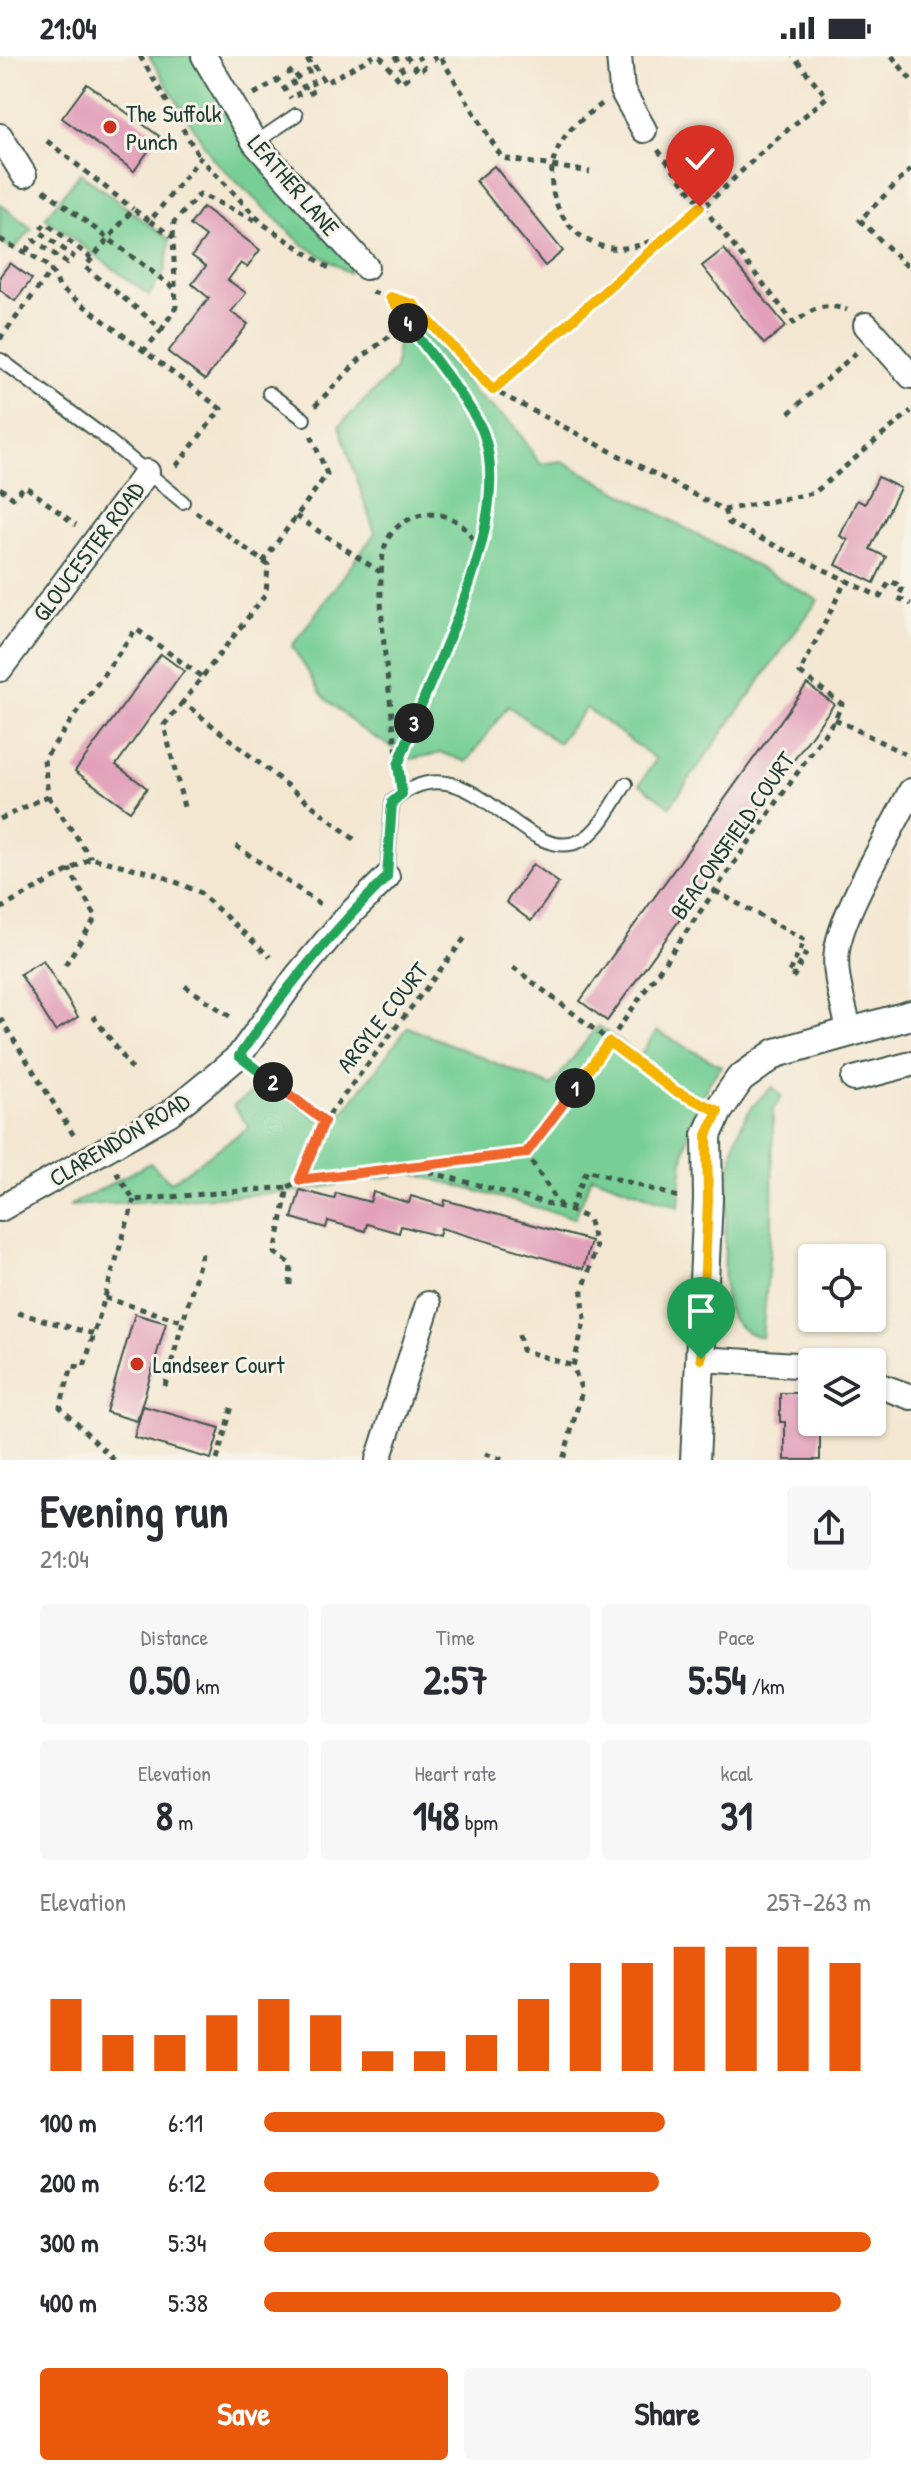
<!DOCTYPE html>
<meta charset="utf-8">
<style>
:root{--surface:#fff;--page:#f7f7f7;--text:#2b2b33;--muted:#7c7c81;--accent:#ea580c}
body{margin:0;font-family:"Patrick Hand",sans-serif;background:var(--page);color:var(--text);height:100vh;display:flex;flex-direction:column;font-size:30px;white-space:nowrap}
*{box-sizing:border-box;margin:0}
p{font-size:26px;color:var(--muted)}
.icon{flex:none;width:44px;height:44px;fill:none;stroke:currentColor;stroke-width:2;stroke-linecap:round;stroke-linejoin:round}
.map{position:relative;height:1404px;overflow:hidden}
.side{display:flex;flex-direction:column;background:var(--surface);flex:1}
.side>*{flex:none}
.buttons{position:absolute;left:798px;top:1188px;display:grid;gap:16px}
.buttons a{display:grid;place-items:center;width:88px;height:88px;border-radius:8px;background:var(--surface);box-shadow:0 2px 6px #0004;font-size:40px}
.pin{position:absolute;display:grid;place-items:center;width:68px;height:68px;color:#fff;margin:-82px -34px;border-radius:50% 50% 50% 0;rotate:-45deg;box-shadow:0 0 8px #0007}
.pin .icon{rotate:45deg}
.km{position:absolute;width:40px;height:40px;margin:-20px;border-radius:50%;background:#222;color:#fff;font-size:22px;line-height:40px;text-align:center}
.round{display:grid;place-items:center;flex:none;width:84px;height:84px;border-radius:8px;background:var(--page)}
.overview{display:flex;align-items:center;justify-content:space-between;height:136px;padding:0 40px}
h1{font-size:44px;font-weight:800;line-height:60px}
.figures{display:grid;grid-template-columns:repeat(3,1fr);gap:12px;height:136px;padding:8px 40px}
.figures div{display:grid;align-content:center;border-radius:8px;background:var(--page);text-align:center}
.figures b{font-size:40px;font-weight:800}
.figures small{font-size:22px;font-weight:400}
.figures p{font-size:22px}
.chart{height:224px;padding:16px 40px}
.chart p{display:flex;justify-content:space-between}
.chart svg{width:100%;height:144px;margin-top:8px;stroke:var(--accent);stroke-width:6}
.primary-button{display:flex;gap:16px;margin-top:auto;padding:16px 40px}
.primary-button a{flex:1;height:92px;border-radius:8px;background:var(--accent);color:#fff;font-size:32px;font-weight:800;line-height:92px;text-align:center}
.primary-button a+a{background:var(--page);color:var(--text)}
ul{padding:0 40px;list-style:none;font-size:26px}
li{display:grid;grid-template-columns:128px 96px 1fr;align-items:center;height:60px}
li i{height:20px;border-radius:10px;background:var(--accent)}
.status{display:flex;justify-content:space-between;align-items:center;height:56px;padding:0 40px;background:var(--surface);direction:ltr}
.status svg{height:22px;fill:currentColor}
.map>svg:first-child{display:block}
.green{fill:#77cf95;stroke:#4b8664;stroke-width:2}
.building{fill:#e2a0ba}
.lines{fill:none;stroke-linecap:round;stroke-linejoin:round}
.service-casing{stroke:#3f564c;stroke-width:16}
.minor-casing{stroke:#3f564c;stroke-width:28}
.tertiary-casing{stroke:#3f564c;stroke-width:32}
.path{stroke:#3f564c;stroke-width:5;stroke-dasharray:6 6;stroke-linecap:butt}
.service{stroke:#fff;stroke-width:12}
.minor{stroke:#fff;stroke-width:24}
.tertiary{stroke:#fff;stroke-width:28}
.split-1-casing{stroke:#fff;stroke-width:16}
.split-2-casing{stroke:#fff;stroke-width:16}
.split-3-casing{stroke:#fff;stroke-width:16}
.split-4-casing{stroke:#fff;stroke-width:16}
.split-5-casing{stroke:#fff;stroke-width:16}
.split-1{stroke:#f5b400;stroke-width:10}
.split-2{stroke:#f0652b;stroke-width:10}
.split-3{stroke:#22a559;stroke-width:10}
.split-4{stroke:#22a559;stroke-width:10}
.split-5{stroke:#f5b400;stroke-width:10}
.poi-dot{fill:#c8321e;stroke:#f7f3e8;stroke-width:3}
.labels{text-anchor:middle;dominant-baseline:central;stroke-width:6;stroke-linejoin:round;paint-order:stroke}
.poi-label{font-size:24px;fill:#1f3d34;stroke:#f7f3e8;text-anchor:start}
.street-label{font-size:24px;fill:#1f3d34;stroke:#f7f3e8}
</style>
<div class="status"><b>21:04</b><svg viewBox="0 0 49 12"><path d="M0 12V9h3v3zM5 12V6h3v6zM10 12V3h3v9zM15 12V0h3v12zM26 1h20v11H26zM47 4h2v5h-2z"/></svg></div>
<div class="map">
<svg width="911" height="1404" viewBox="0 0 911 1404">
<rect width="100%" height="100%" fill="#f7f3e8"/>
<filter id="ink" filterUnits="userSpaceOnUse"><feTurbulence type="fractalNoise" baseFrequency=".0125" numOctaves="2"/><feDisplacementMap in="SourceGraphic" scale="16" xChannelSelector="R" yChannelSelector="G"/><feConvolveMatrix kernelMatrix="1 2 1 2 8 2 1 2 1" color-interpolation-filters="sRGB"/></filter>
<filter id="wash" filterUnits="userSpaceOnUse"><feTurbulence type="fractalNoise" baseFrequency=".006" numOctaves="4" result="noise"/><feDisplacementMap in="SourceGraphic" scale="32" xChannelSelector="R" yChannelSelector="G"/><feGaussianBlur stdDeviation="1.8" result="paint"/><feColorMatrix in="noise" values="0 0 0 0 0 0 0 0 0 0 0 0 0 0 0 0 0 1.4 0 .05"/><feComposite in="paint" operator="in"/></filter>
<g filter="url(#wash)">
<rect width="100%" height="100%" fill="#f3e7d1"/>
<!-- green -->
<g class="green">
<polygon points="149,0 193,0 351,207 349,217 302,188 213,103"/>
<polygon points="80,117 170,184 165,215 149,239 45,162"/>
<polygon points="0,148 32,173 13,194 0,184"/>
<polygon points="409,254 475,338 514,369 540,408 562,405 818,544 670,750 640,728 656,703 586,652 558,687 508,650 467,706 442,697 411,703 358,671 323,640 292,590 375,477 339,370 395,314 399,263"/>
<path d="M598,970L640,999L657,975L721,1010C685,1057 683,1095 679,1151L592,1120L575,1162L411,1117L292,1136L69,1150L150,1107L171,1126L249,1071L233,1050L268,1025L331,1073L408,971L551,1030Z"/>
<path d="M773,1031L782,1041L773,1054L772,1170L762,1282C747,1277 737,1272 729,1257C719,1238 728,1110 735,1086C740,1066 756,1042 773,1031Z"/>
</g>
<g id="blocks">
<!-- building -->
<g class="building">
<polygon points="87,28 159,80 134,115 62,62"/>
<polygon points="494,110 563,195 545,210 476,125"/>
<polygon points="203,151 260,194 247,211 241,207 228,224 246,237 231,256 248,268 205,324 168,296 209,242 192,228 206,210 192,200 206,181 190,169"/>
<polygon points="724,193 786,270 764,288 702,210"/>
<polygon points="10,207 32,223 15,245 0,234 0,220"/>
<polygon points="878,421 900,432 870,493 886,501 874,527 836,509 848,484 840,480 857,444 865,448"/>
<polygon points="161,598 184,615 116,709 147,732 130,755 75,715"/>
<polygon points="807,628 834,648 607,965 580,945"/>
<polygon points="533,808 559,827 531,865 506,846"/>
<polygon points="43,904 78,961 55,975 20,918"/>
<polygon points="300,1134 334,1143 336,1137 370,1146 373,1136 409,1147 411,1140 444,1150 445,1144 591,1185 583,1213 441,1172 439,1180 401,1170 399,1177 367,1168 365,1175 328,1165 326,1172 292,1162"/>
<polygon points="135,1258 166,1267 137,1365 106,1356"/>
<polygon points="780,1337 812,1337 812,1366 820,1366 820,1404 785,1404 785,1366 780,1366"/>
<polygon points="143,1350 220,1372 211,1403 134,1381"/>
</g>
</g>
</g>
<g filter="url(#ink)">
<use href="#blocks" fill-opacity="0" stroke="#3f564c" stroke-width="2"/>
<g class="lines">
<!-- service casing -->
<g class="service-casing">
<g id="service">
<polyline points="255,87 296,59"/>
<polyline points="1,304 103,380 183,446"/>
<polyline points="269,337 304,363"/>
<path d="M387,821L392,746C468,677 521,812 580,785C600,776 614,745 626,728"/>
</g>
</g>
<!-- minor casing -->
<g class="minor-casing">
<g id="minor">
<polyline points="204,0 255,87 366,211"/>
<polyline points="619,0 622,34 644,74"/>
<polyline points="0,80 24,119"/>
<polyline points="866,269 911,320"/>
<polyline points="0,613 147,416"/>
<path d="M849,974C844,949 833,919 837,894C842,855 892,774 911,735"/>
<polyline points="854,1023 911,1008"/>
<polyline points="0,1153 170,1057 208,1026 239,1000 297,920 344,864 387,821"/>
<polyline points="701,1303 812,1310"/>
<polyline points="872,1327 911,1341"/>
<polyline points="378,1404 428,1248"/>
</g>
</g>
<!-- tertiary casing -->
<g class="tertiary-casing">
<polyline id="tertiary" points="695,1404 708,1144 707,1079 718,1055 740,1023 776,997 911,959"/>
</g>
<!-- path -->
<g class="path">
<polyline points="140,0 200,102"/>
<polyline points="380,0 401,26 407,22 395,0"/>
<polyline points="406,0 418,16 424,12 418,0"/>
<polyline points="433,0 437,5 440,1"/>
<polyline points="892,0 911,24"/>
<polyline points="441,2 502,102 590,116"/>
<polyline points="254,38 278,24 291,42"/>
<polyline points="299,41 289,17 293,14 308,38 315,34 306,7 311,4 325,27 374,0"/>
<path d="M602,48C588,58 571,70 562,85C530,137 576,206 636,190C685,178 726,128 762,96C783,77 806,59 827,41L793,0"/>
<polyline points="47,85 133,153"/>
<path d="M658,94L794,267C812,253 824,246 847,254"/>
<polyline points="911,113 860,164 911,214"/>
<polyline points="44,134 175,233"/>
<polyline points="150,165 173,181 176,251 162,273 85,211 133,153 150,165 200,102 263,168 329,212"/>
<polyline points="173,181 174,166 200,138 259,166"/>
<path d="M0,183C25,200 48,198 59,231L221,353L174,413"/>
<polyline points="26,195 34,184 67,207 73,200 39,175 46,167 91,202"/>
<polyline points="372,236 413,248 493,334 724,454 814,437 911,355"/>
<polyline points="391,242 484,376 493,427 480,497 398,709 399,718"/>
<polyline points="0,283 52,214"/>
<polyline points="143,296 162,273"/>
<polyline points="493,334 660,183"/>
<polyline points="315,350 361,302 392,278 394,265 391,246"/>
<polyline points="789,357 857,296"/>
<polyline points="0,432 13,442 25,430 76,469"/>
<polyline points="724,454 729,467 880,541 890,525 903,531 898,542 911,548"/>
<polyline points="196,456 268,509 266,538 183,646 354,783"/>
<polyline points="296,460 380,516"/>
<polyline points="263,506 327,418 311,379"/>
<polyline points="183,646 164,669 184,751"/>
<polyline points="835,663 911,701"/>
<path d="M398,708C393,659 371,527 386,487C397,460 435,449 459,467C469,474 474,486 480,497"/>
<polyline points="48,740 91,802"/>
<polyline points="0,763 48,740 44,703 136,573 202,621"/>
<polyline points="236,790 323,850"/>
<polyline points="715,835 805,884 788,918 794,920 809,891"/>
<polyline points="0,853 91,802 157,818 199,836 270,901"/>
<polyline points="65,909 96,861 69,813"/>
<polyline points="513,911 673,1034 696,1045"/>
<polyline points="185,930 234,963"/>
<polyline points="93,960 133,1014"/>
<polyline points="0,962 76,1083"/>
<polyline points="258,1015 324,1065"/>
<polyline points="406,1110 561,1151 588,1162 596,1192 582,1237 585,1263 573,1310 582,1335 563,1404"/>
<polyline points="116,1116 134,1144 288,1131"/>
<polyline points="300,1124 324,1065 467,879"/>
<polyline points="561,1151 526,1097 609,986 835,663 842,648 800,617 846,524"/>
<polyline points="570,1154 587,1114 682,1142"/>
<polyline points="290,1229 291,1208 275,1197 288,1131 300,1124 526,1097"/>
<polyline points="105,1242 182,1265"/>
<polyline points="18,1257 94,1278"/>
<polyline points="519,1279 522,1294 573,1310"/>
<polyline points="165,1330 203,1194"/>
<polyline points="485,1398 504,1404"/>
<polyline points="114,1404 60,1351 72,1310 84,1311 134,1144"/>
<polyline points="217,1404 232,1350"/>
</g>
<!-- service -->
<use href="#service" class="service"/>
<!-- minor -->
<use href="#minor" class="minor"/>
<!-- tertiary -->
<use href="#tertiary" class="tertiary"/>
</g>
</g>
<g class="lines" filter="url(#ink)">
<!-- split-1 casing -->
<g class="split-1-casing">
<polyline id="split-1" points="575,1032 609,986 673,1034 718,1055 707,1079 708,1144 701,1303"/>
</g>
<!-- split-2 casing -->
<g class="split-2-casing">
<polyline id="split-2" points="273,1026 324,1065 300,1124 526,1097 575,1032"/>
</g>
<!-- split-3 casing -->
<g class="split-3-casing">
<path id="split-3" d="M273,1026L239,1000C283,935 332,876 387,821L392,746L402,738L398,709L414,667"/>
</g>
<!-- split-4 casing -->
<g class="split-4-casing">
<path id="split-4" d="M408,267C425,291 476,354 484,379C511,462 445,587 414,667"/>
</g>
<!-- split-5 casing -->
<g class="split-5-casing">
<polyline id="split-5" points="408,267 390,241 413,248 493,334 700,151"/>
</g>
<!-- split-1 -->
<use href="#split-1" class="split-1"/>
<!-- split-2 -->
<use href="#split-2" class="split-2"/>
<!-- split-3 -->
<use href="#split-3" class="split-3"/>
<!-- split-4 -->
<use href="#split-4" class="split-4"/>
<!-- split-5 -->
<use href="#split-5" class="split-5"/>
</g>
<!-- markers -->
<g class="poi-dot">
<circle cx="110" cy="71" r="8"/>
<circle cx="137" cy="1308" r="8"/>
</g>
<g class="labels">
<!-- poi labels -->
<g class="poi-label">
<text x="126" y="57">The Suffolk<tspan x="126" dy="28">Punch</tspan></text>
<text x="153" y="1308">Landseer Court</text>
</g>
<!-- street labels -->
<g class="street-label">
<text transform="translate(294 129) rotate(49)">LEATHER LANE</text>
<text transform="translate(88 495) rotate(-53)">GLOUCESTER ROAD</text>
<text transform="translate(732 779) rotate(-55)">BEACONSFIELD COURT</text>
<text transform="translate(382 961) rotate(-52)">ARGYLE COURT</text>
<text transform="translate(119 1083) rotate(-31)">CLARENDON ROAD</text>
</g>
</g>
</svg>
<div class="buttons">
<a><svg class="icon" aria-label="locate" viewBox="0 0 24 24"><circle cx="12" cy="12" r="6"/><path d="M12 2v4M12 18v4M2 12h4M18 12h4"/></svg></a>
<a><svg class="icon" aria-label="layers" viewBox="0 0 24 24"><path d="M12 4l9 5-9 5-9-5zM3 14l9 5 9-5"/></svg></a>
</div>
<div class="pin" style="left:701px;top:1303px;background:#1e9e55"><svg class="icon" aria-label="arrive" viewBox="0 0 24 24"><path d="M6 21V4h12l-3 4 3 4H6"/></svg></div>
<div class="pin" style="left:700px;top:151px;background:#d93025"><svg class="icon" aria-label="check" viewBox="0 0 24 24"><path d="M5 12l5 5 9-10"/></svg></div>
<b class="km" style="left:575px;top:1032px">1</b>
<b class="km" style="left:273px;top:1026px">2</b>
<b class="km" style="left:414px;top:667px">3</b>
<b class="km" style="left:408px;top:267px">4</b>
</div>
<section class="side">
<div class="overview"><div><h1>Evening run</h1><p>21:04</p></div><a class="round"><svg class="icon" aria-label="share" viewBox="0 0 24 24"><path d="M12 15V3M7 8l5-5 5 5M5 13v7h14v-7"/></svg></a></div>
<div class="figures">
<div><p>Distance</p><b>0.50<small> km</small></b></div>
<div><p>Time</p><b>2:57</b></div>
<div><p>Pace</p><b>5:54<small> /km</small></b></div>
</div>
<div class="figures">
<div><p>Elevation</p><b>8<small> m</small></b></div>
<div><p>Heart rate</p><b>148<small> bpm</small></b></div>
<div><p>kcal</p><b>31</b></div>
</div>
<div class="chart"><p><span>Elevation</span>257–263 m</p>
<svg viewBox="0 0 160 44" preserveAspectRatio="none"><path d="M5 44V22M15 44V33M25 44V33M35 44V27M45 44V22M55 44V27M65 44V38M75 44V38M85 44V33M95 44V22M105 44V11M115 44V11M125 44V6M135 44V6M145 44V6M155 44V11"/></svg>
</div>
<ul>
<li><b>100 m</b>6:11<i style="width:66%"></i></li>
<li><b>200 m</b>6:12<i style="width:65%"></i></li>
<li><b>300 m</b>5:34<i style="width:100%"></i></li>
<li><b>400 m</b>5:38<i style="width:95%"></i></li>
</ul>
<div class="primary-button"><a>Save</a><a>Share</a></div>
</section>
